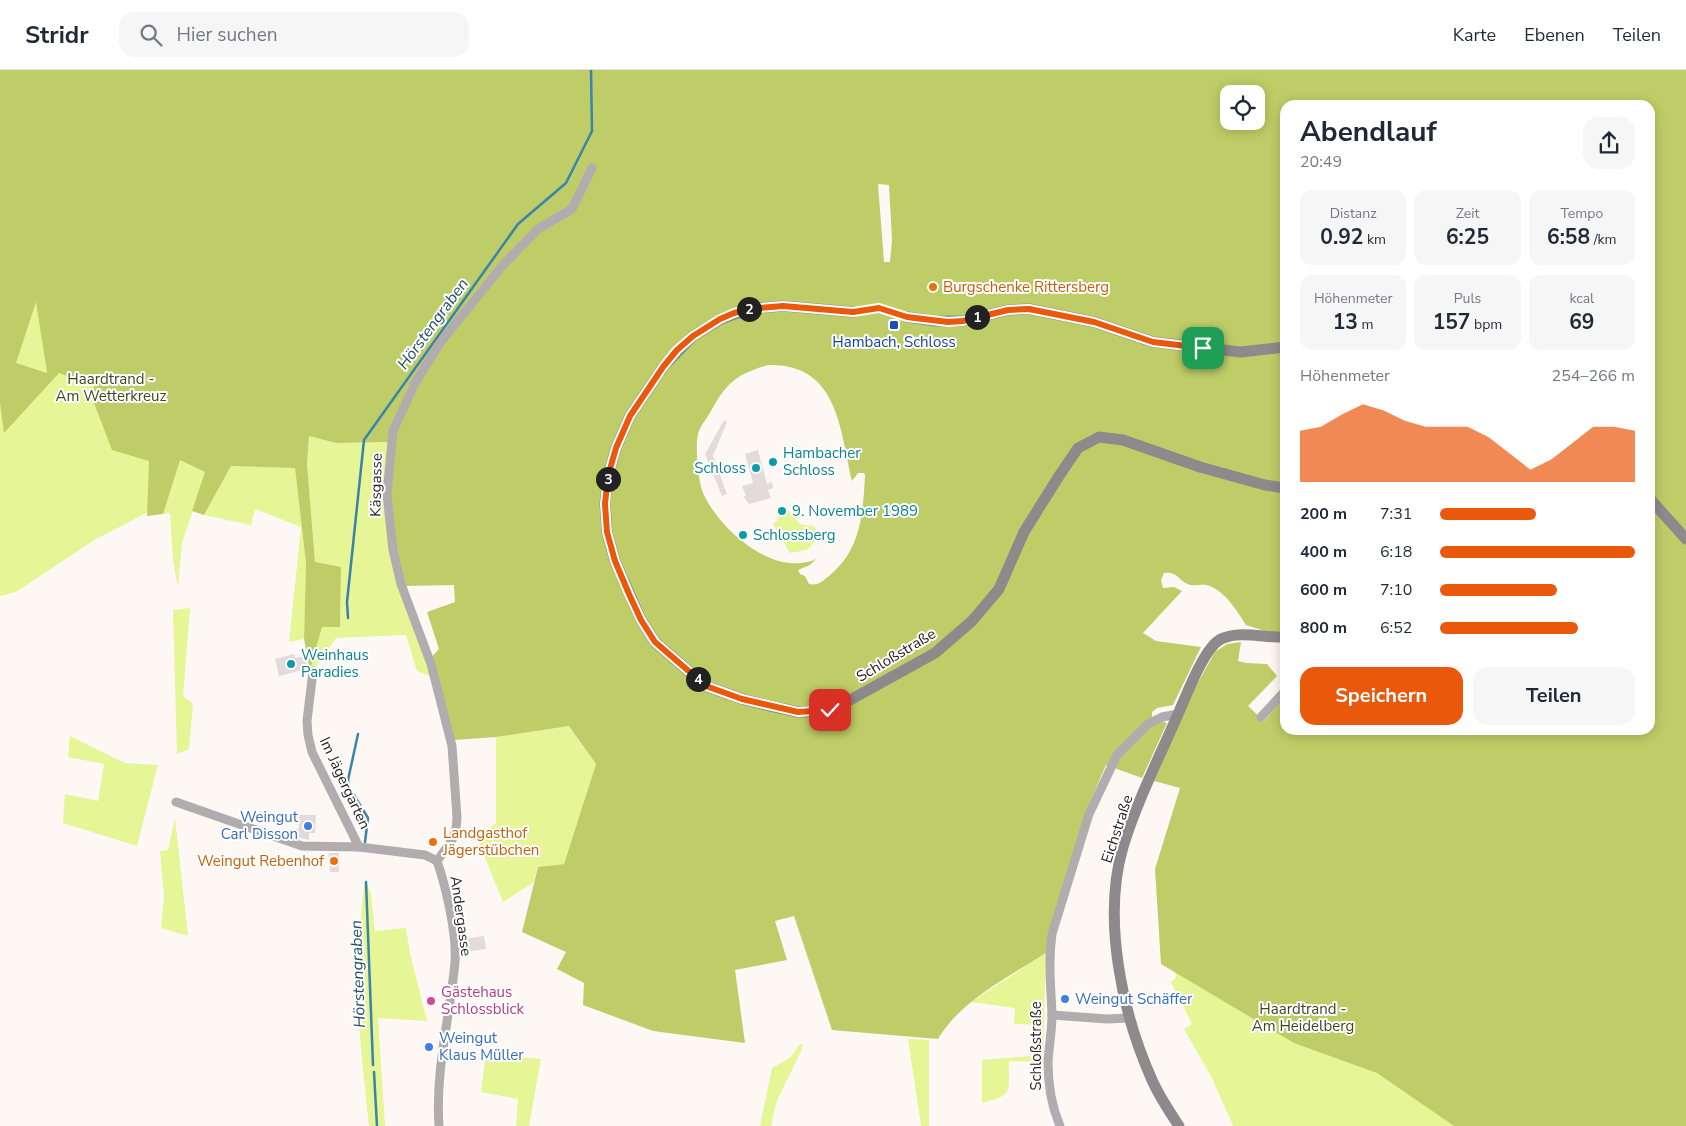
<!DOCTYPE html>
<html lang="de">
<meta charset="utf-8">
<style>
:root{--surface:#fff;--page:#f6f6f7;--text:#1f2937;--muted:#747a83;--line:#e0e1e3;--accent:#ea580c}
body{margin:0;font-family:"Nunito Sans",sans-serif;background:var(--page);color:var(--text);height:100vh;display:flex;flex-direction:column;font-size:19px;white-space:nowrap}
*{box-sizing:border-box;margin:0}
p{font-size:16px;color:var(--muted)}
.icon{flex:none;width:28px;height:28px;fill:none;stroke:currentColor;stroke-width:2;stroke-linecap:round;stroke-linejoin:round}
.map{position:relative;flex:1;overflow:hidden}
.details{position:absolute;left:1280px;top:30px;width:375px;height:635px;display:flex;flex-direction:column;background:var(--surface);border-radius:15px;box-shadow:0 2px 12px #0003}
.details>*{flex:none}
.buttons{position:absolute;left:1220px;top:15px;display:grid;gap:10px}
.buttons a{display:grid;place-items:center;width:45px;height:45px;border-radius:10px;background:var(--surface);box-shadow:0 2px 12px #0003;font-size:25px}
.pin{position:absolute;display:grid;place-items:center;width:42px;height:42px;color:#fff;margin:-21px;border-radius:10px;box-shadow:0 2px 8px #0006}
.km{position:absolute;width:25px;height:25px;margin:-12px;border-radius:50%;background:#222;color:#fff;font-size:14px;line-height:25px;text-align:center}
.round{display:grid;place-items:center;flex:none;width:52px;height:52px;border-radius:15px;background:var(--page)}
.summary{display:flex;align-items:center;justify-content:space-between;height:85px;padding:0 20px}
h1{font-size:28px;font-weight:700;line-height:38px}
.figures{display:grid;grid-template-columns:repeat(3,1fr);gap:8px;height:85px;padding:5px 20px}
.figures div{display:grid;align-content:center;border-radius:12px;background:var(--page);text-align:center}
.figures b{font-size:21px;font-weight:700}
.figures small{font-size:14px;font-weight:400}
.figures p{font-size:14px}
.chart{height:140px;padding:10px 20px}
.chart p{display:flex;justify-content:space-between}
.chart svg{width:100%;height:90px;margin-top:5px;fill:var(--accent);opacity:.7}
.primary-button{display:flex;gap:10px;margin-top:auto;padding:10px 20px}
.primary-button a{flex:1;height:58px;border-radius:15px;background:var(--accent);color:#fff;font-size:20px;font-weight:700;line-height:58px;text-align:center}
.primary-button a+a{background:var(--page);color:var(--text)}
ul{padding:0 20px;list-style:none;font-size:16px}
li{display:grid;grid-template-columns:80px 60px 1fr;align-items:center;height:38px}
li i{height:12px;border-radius:6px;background:var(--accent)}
header{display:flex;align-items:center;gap:30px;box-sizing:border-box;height:70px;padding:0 25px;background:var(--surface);border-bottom:1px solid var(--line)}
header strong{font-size:24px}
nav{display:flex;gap:28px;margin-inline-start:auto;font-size:18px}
.search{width:350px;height:45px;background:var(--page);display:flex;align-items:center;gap:12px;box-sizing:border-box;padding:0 18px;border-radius:15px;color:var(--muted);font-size:19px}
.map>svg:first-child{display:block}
.green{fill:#e6f596}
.forest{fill:#becd67;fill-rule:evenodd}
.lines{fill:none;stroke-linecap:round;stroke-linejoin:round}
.stream{stroke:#3a83ab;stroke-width:2.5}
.building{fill:#e3dada}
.street{stroke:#b1adae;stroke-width:9}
.secondary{stroke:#8e898a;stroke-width:11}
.route-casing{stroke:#fff;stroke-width:10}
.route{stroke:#ea580c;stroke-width:6}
.food-dot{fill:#e8710a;stroke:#fff;stroke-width:2}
.transit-dot{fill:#1a4fb4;stroke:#fff;stroke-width:2}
.culture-dot{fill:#0f9aa8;stroke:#fff;stroke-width:2}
.shop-dot{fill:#3f7fe0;stroke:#fff;stroke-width:2}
.hotel-dot{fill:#d1479c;stroke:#fff;stroke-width:2}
.labels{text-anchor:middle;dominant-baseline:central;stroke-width:4;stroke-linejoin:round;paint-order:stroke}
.food-label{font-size:15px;fill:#c56008;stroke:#fff;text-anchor:start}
.transit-label{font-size:15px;fill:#164399;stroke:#fff}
.park-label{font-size:15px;fill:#42481e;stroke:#fff}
.culture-label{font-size:15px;fill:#0d838f;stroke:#fff;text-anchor:start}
.street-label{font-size:15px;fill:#211e1d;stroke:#fff}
.shop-label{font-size:15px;fill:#366cbe;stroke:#fff;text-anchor:start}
.hotel-label{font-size:15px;fill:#b23c85;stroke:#fff;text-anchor:start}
.water-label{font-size:16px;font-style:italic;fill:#234e67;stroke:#fff}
</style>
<header>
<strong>Stridr</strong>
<div class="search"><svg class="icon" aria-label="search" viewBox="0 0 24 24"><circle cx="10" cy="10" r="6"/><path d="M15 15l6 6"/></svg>Hier suchen</div>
<nav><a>Karte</a><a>Ebenen</a><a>Teilen</a></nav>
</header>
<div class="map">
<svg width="1686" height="1056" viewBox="0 0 1686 1056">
<rect width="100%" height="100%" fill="#fef8f5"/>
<!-- green -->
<g class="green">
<polygon points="0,152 230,269 205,405 182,473 178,518 173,490 170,443 163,444 166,433 96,469 16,522 0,526"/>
<polygon points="309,366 336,373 388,372 387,464 433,607 417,601 406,565 336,568 313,601 310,600 322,557 340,557 341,498 315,493 307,394"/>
<polygon points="231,396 295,398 306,493 304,569 289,572 301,457 255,439 251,455 204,445"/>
<polygon points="785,437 800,454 815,457 817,469 807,480 790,483 773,454 778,450 777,442"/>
<polygon points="190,538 183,627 193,633 189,679 177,684 173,540"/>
<polygon points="569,656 596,694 564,794 538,797 533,813 503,832 477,768 496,753 496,667"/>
<polygon points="70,666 125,693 158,695 137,776 63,753 65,724 98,731 104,694 68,687"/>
<polygon points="175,748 188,866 161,858 164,827 160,781 168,780"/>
<polygon points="1171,764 1686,1056 1233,1056 1212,1008 1184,959 1192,954 1171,912 1176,908 1166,822 1165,768"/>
<path d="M366,812L371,824L375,861L406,858L410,883L427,951L378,948L385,1056H369C364,1006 357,953 357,903C358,873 361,844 364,815Z"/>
<path d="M1046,883L1043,992L1009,991C1008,1022 1015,1025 982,1033V990L1042,985L1041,955L1014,954L1015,938L971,932Z"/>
<polygon points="908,969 929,970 929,1056 921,1056"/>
<polygon points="803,973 802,979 776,1033 771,1056 760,1056 772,998 791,987 799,975"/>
<polygon points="486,984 541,989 529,1056 516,1056 518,1029 481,1022"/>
</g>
<!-- forest -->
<path class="forest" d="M0,0H1686V1056H1454L1377,1003L1294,973L1161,894L1155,799L1180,718L1154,711L1191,625L1215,582L1227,574L1241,572L1238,591L1246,593L1267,594L1277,606L1248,636L1264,651L1285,627V660H1650V35H1285V561L1271,563L1246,555C1238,542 1223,518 1206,515C1201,514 1196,516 1191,515C1178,512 1179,501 1164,503L1161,510L1163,518L1174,517L1182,521L1143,563L1156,571L1201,577L1173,635L1157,638L1152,642V647L1167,653L1142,708L1106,695L1086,741L1046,883C1007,908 962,929 938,969L832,960L794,846L775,851L787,890L735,900L745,973L653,961L583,935L584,913L557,899L566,882L522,862L538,797L564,794L596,694L569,656L496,667L454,670L430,589L439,579L427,542L455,532L454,515L404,516L392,450L388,372L336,373L309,366L307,394L315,492L341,497L340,557H322L310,600L304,569L306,493L295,398L231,396L204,445L192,441L205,402L180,390L163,444L147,446L149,391L112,380L94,333V316L59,303L4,363L0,333ZM1229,24H1256V51H1229ZM878,114L889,115L892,170L890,192H884ZM36,232L47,302V303L16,293ZM768,295C838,293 840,359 852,411L858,403H864L865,405C863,444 861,480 829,506C823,511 818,516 809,514L805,506L800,504L798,500L810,495L816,489C775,508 721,461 704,425C698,413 695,377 698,364C700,356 707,348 711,341C727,312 737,304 768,295Z"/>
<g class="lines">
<!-- stream -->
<g class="stream">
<polyline points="348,548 347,532 364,370 518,154 566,113 592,61 591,0"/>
<polyline points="358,664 348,710 349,717 368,748 365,772"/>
<polyline points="366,812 373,995"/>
<polyline points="374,1002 377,1056"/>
</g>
</g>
<!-- building -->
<g class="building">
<polygon points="724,350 727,352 713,386 727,424 722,426 705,384"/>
<polygon points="758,380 767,414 772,412 773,418 768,420 771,428 749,434 743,426 746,426 742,416 753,413 745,384"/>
<polygon points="294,584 295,588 304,586 307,599 279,606 275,589"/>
<polygon points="299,745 316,745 315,763 309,763 309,770 291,766 291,759 299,759"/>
<polygon points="329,783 339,783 339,802 330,802"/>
<polygon points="484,866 486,879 465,882 463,869"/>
</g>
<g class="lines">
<!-- street -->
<g class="street">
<polyline points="853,242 879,239 907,247"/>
<polyline points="313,601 307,651 308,665 312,682 359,777"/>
<polyline points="1261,647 1285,621"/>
<path d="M176,732L302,776L359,777L425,785L437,791C446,817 457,864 455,892C450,947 435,1001 439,1056"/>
<polyline points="437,791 452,770 456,759 457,747 452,676 431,594 401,514 393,480 387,424 393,361 415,313 440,273 503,195 538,159 572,139 592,98"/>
<polyline points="1052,945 1107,949 1130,948"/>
<path d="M1060,1056C1051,1035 1048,1014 1048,992C1049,976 1052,961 1052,945C1051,918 1048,892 1052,864L1089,744L1117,685L1148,654L1162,647L1178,644"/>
</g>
<!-- secondary -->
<g class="secondary">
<polyline points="853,242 783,236 749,239 721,249 693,266 663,297 630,346 616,378 608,406 605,434 607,462 615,491 641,550 655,572 706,616 742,629 770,636 798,642 822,642 841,635 935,583 972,551 999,519 1024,462 1059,406 1078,378 1099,367 1123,370 1200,397 1265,415 1285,418"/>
<polyline points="907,247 935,251 963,251 1008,240 1029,239 1094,252 1153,272 1241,282 1285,277"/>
<polyline points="1650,429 1686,469"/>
<path d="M1179,1056C1169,1041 1159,1026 1152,1010C1122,943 1102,849 1123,777C1136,734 1157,692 1175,651C1184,632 1203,578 1221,569C1240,560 1265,568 1285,567"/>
</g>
</g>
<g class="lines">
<!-- route casing -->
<g class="route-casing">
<polyline id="route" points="830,640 798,642 742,629 706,616 655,572 641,550 629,524 615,491 607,462 605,434 608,406 616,378 630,346 663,297 677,280 693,266 720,249 734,243 749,239 783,236 853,242 879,238 907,247 948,252 963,251 1008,240 1029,239 1094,252 1153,272 1203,278"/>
</g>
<!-- route -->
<use href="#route" class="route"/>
</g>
<!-- markers -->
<g class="food-dot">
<circle cx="933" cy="217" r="5"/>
<circle cx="433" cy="772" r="5"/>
<circle cx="334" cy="791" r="5"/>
</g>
<rect class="transit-dot" x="889" y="250" width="10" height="10" rx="2.5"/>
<g class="culture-dot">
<circle cx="773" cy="392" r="5"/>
<circle cx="756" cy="398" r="5"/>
<circle cx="782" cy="441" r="5"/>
<circle cx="743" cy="465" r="5"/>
<circle cx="291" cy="594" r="5"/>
</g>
<g class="shop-dot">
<circle cx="308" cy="756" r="5"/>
<circle cx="1065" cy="929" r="5"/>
<circle cx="429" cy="977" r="5"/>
</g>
<circle class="hotel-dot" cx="431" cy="931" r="5"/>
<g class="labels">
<!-- food labels -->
<g class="food-label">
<text x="943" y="217">Burgschenke Rittersberg</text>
<text x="443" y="763">Landgasthof<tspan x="443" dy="17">Jägerstübchen</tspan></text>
<text x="324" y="791" text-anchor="end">Weingut Rebenhof</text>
</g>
<!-- transit labels -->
<g class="transit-label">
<text x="894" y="272">Hambach, Schloss</text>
</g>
<!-- park labels -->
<g class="park-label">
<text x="111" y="309">Haardtrand -<tspan x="111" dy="17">Am Wetterkreuz</tspan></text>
<text x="1303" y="939">Haardtrand -<tspan x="1303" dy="17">Am Heidelberg</tspan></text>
</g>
<!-- culture labels -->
<g class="culture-label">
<text x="783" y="383">Hambacher<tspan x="783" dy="17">Schloss</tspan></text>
<text x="746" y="398" text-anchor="end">Schloss</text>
<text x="792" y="441">9. November 1989</text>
<text x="753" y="465">Schlossberg</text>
<text x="301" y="585">Weinhaus<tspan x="301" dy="17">Paradies</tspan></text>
</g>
<!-- street labels -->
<g class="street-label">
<text transform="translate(376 415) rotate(-89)">Käsgasse</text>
<text transform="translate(896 585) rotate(-31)">Schloßstraße</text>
<text transform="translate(345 713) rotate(65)">Im Jägergarten</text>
<text transform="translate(1117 759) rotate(-72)">Eichstraße</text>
<text transform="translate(461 846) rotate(82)">Andergasse</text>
<text transform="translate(1036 976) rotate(-90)">Schloßstraße</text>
</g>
<!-- shop labels -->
<g class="shop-label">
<text x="298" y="747" text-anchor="end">Weingut<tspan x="298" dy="17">Carl Disson</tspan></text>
<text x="1075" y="929">Weingut Schäffer</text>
<text x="439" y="968">Weingut<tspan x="439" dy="17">Klaus Müller</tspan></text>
</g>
<!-- hotel labels -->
<g class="hotel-label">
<text x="441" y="922">Gästehaus<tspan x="441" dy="17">Schlossblick</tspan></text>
</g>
<!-- water labels -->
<g class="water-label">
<text transform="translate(433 254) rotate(-54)">Hörstengraben</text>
<text transform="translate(358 904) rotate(-92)">Hörstengraben</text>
</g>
</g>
</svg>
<div class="buttons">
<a><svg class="icon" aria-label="locate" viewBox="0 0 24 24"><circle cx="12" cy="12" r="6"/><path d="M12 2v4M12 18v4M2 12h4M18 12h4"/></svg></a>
</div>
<div class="pin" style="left:1203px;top:278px;background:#1e9e55"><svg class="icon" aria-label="arrive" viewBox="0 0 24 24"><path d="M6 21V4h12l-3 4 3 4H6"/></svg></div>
<div class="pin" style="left:830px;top:640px;background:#d93025"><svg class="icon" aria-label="check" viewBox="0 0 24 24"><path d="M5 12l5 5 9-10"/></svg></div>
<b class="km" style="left:977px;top:247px">1</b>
<b class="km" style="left:749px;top:239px">2</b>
<b class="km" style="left:608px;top:409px">3</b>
<b class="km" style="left:698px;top:609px">4</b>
<section class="details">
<div class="summary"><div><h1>Abendlauf</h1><p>20:49</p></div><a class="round"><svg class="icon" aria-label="share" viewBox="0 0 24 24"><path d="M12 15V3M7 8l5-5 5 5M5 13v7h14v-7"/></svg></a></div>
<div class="figures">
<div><p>Distanz</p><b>0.92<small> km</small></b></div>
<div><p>Zeit</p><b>6:25</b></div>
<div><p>Tempo</p><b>6:58<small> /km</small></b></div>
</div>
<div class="figures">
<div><p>Höhenmeter</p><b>13<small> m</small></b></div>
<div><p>Puls</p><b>157<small> bpm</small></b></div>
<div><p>kcal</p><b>69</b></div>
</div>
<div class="chart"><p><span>Höhenmeter</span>254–266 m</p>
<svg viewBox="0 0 160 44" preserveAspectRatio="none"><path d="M0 44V19L10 17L20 11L30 6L40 9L50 14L60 17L70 17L80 17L90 22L100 30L110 38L120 33L130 25L140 17L150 17L160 19V44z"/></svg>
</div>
<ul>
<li><b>200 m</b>7:31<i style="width:49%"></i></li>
<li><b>400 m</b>6:18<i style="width:100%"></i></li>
<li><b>600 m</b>7:10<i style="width:60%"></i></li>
<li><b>800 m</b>6:52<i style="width:71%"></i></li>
</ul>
<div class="primary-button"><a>Speichern</a><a>Teilen</a></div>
</section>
</div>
